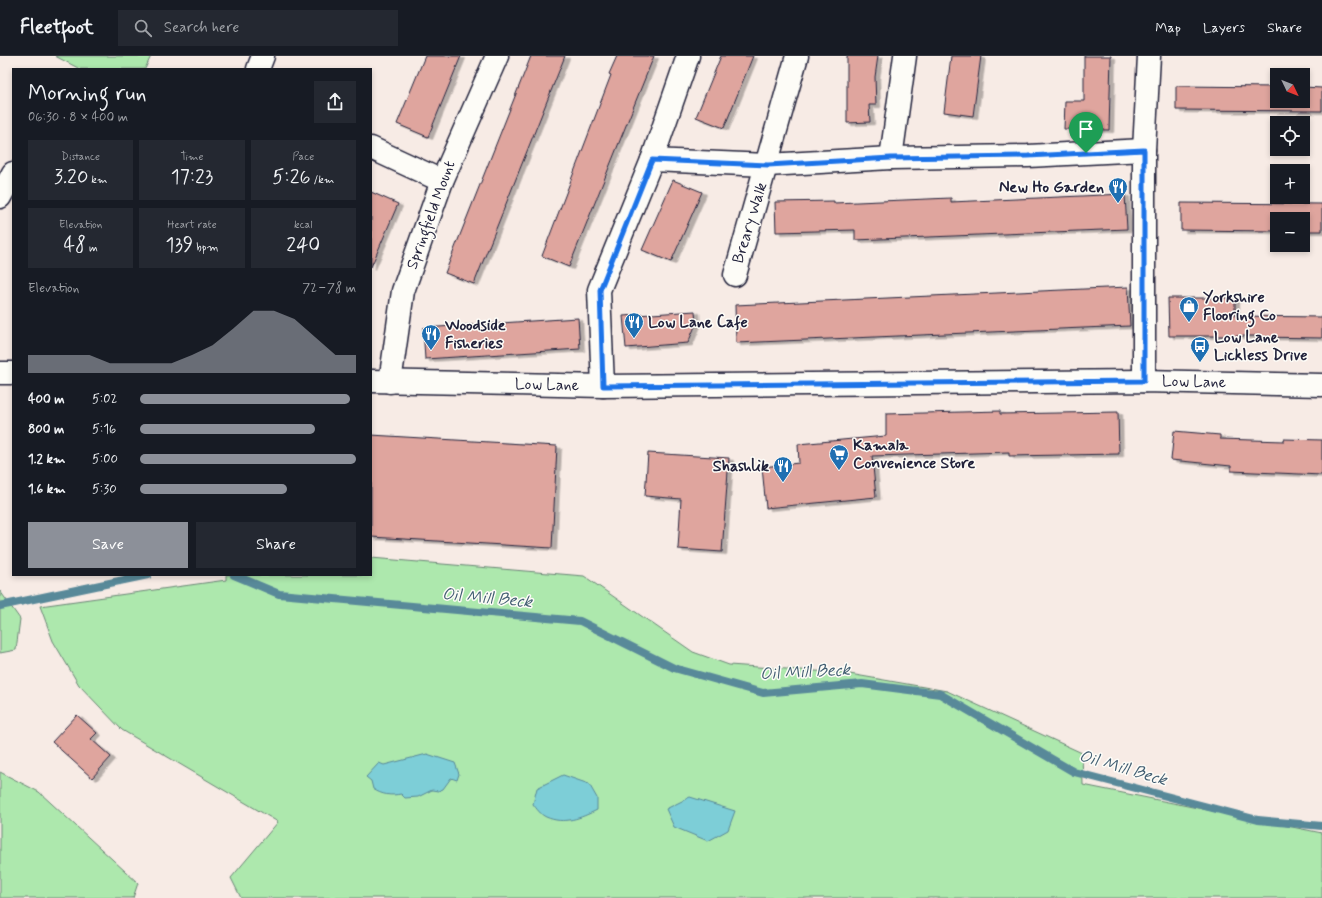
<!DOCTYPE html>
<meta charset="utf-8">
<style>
:root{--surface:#171b24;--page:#242831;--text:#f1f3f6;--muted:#9ea1a6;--line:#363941;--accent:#8c9099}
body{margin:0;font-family:Mynerve,sans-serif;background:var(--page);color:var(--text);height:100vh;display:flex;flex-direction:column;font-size:15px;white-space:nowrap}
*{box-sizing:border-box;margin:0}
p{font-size:13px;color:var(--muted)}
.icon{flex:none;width:22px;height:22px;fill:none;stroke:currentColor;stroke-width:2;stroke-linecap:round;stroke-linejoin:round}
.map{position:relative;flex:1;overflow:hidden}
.side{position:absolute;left:12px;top:12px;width:360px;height:508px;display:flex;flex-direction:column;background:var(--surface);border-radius:0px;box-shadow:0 2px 6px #0003}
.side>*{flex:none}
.needle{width:26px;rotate:133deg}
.fabs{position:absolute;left:1270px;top:12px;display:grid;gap:8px}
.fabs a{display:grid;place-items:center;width:40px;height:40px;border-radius:0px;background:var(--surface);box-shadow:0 2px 6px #0003;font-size:20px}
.pin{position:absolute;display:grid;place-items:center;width:34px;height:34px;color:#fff;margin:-41px -17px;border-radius:50% 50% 50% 0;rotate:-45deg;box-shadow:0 0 4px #0007}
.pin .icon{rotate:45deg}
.round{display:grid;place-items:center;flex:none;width:42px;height:42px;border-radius:0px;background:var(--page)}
.overview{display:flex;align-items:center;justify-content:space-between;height:68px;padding:0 16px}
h1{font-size:22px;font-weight:600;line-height:30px}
.stats{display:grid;grid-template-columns:repeat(3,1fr);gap:6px;height:68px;padding:4px 16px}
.stats div{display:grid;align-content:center;border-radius:0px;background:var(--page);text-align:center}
.stats b{font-size:20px;font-weight:600}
.stats small{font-size:11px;font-weight:400}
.stats p{font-size:11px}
.chart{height:112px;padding:8px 16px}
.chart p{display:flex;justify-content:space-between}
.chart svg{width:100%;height:72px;margin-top:4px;fill:var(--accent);opacity:.7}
.cta{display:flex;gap:8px;margin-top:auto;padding:8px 16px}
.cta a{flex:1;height:46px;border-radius:0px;background:var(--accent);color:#fff;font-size:16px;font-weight:600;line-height:46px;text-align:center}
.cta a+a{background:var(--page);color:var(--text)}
ul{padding:0 16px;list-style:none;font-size:13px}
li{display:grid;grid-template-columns:64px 48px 1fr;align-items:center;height:30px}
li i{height:10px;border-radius:5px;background:var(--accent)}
header{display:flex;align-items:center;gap:24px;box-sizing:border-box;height:56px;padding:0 20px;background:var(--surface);border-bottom:1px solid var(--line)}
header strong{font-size:19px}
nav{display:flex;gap:22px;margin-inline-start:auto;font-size:14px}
.search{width:280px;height:36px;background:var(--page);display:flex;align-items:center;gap:10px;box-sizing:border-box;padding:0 14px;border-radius:0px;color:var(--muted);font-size:15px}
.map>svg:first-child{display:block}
.green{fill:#ade8ad;stroke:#688574}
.water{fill:#7dced7;stroke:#598999}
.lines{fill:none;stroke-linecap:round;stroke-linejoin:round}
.stream{stroke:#598999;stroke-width:8}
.building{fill:#dfa59e;stroke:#22223b;filter:url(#shadow)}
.minor-casing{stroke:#22223b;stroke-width:25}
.tertiary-casing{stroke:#22223b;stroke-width:25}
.minor{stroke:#fdfcf7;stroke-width:22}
.tertiary{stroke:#fdfcf7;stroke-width:22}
.route-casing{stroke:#fff;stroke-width:8}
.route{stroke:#1a73e8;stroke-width:5}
.labels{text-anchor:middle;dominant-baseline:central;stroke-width:3;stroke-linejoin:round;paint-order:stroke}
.poi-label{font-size:16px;font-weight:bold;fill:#22223b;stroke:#fdfcf7;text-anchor:start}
.street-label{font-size:16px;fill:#22223b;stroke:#fdfcf7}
.water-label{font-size:17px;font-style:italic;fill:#425e72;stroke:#fdfcf7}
</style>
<header>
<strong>Fleetfoot</strong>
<div class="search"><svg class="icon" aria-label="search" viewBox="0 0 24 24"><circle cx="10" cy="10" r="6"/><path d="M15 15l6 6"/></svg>Search here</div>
<nav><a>Map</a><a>Layers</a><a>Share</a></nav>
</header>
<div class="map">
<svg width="1322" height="842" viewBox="0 0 1322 842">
<defs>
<filter id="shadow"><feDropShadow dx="4.5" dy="2.5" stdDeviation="0" flood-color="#0004"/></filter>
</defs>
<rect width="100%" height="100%" fill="#f7ebe5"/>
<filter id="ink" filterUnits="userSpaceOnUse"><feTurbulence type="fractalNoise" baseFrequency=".025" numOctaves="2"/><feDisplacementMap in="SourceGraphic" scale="8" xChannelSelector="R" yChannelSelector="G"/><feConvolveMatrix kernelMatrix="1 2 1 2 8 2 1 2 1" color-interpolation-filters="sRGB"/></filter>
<g filter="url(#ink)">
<!-- green -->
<g class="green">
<polygon points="55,0 151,0 145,13 80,13"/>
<polygon points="371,502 584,520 693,596 729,609 844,617 947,635 1082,697 1083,729 1322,777 1322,842 241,842 231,822 278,766 122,674 79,629 53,585 40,550 226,524 226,519 371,519"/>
<polygon points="0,535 20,563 16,594 0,597"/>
<polygon points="0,716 39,736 138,827 133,842 0,842"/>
</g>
<!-- water -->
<g class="water">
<path d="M427,698L455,707L459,718L457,724L451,722L443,733L438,735L432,734L418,741L405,742L401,738C391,740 382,739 373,733L371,725L366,721L379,707L384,709Z"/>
<path d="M563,719L589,728L597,742V754C581,762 564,769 546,761C541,759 536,752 533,748L537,732Z"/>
<polygon points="690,741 735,755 728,774 708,785 674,771 666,753"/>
</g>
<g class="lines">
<!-- stream -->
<g class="stream">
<polyline points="234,519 279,538 580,565 674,612 763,637 862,628 940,638 1074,716 1258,764 1322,770"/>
<polyline points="0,550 148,519"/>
</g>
</g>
<!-- building -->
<g class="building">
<polygon points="425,0 461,0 428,81 397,68"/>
<polygon points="531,0 565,0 474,228 445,217"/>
<polygon points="617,0 654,0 569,211 542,200 611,19 609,18"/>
<polygon points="721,0 753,0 724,72 696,61"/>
<polygon points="847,0 878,0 875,21 876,49 869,49 870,66 847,67"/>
<polygon points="951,0 981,0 973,60 944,56"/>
<polygon points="1084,0 1111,0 1109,74 1064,73 1065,45 1084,45"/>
<polygon points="1176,30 1277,31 1277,45 1303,45 1303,31 1322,32 1322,55 1176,54"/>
<polygon points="673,124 702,136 671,206 642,194"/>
<polygon points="371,136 398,148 371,211"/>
<polygon points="1125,138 1127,173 855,184 855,174 776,176 775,146 834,145 834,147 951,142 951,146"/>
<polygon points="1181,147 1322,148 1322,175 1303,175 1303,163 1277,163 1277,175 1181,174"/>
<polygon points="1128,231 1130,270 736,287 735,249"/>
<polygon points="1168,242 1235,242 1235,260 1322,261 1322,282 1256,281 1256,280 1169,280"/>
<polygon points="695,255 696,268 688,287 626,292 623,260"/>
<polygon points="578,262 580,293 425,303 423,272"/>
<polygon points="1000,355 1000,358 1118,356 1119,398 1009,400 1009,396 872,400 876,441 766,452 762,411 799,407 798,388 886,380 886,358"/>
<polygon points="1174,375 1220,379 1220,383 1284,385 1284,383 1322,384 1322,419 1231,415 1231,410 1171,404"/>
<polygon points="371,379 557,390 552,492 371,481"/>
<polygon points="648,397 729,402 722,496 678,493 681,443 645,440"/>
<polygon points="77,659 97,677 91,683 111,701 92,722 52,686"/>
</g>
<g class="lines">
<!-- minor casing -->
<g class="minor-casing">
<g id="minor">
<polyline points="258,13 263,0"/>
<polyline points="371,92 442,125"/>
<polyline points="891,102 905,0"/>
<polyline points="652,104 767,109 891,102 1028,100 1144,94"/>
<polyline points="0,141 13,117"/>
<polyline points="735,219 797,0"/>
<polyline points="1144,325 1144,94 1149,0"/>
<polyline points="390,326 403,235 442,125 497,0"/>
<polyline points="603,330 599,234 652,104 688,0"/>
</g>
</g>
<!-- tertiary casing -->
<g class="tertiary-casing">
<g id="tertiary">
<polyline points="0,317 13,317"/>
<polyline points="371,325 603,330 1144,325 1322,329"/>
</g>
</g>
<!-- minor -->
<use href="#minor" class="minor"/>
<!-- tertiary -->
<use href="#tertiary" class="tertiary"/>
</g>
</g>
<g class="lines" filter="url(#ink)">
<!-- route casing -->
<g class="route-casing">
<polygon id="route" points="1144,94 1144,325 603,330 600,234 652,104 768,109 891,102 1028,100"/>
</g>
<!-- route -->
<use href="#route" class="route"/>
</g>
<!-- icons -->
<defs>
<g id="restaurant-pin" transform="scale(1)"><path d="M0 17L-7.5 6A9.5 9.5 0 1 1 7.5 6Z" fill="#1f6fb2" stroke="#fdfcf7"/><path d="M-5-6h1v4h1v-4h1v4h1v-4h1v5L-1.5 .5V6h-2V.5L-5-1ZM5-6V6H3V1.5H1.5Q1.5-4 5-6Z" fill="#fff"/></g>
<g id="shop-pin" transform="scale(1)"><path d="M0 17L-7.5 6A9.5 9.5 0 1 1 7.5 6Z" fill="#1f6fb2" stroke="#fdfcf7"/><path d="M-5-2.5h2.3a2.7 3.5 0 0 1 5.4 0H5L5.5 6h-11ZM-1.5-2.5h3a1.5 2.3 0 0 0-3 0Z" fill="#fff"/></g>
<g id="bus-pin" transform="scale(1)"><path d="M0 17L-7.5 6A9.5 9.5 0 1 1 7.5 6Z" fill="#1f6fb2" stroke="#fdfcf7"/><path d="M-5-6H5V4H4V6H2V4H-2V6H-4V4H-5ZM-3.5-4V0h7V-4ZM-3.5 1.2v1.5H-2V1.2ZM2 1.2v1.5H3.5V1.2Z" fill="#fff"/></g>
<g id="supermarket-pin" transform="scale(1)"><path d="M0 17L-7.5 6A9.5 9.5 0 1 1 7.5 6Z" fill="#1f6fb2" stroke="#fdfcf7"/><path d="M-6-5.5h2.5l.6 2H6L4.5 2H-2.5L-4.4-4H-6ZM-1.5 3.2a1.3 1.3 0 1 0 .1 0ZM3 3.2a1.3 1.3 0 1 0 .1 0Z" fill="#fff"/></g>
</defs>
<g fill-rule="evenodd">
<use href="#restaurant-pin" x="1118" y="131"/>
<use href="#shop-pin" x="1189" y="250"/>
<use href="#restaurant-pin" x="634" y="266"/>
<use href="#restaurant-pin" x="431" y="278"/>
<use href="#bus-pin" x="1200" y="290"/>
<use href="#supermarket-pin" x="839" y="398"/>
<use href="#restaurant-pin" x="783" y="410"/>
</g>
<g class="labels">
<!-- poi labels -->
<g class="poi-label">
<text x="1104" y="131" text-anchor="end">New Ho Garden</text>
<text x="1203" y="241">Yorkshire<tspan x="1203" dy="18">Flooring Co</tspan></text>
<text x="648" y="266">Low Lane Cafe</text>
<text x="445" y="269">Woodside<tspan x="445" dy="18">Fisheries</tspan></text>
<text x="1214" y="281">Low Lane<tspan x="1214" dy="18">Lickless Drive</tspan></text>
<text x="853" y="389">Kamala<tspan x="853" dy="18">Convenience Store</tspan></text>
<text x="769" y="410" text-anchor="end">Shashlik</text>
</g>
<!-- street labels -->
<g class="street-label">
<text transform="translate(431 159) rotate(-70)">Springfield Mount</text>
<text transform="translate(750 167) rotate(-73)">Breary Walk</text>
<text transform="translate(1194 326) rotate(1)">Low Lane</text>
<text transform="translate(547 329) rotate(1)">Low Lane</text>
</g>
<!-- water labels -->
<g class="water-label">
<text transform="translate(487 542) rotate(5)">Oil Mill Beck</text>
<text transform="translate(805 616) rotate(-3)">Oil Mill Beck</text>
<text transform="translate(1123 712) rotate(16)">Oil Mill Beck</text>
</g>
</g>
</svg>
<div class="fabs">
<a><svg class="needle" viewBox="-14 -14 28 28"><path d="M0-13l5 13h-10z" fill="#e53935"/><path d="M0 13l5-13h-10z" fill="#9ea1a6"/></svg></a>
<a><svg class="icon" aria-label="locate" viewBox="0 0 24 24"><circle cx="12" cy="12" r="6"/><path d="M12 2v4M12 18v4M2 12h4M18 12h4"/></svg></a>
<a>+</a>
<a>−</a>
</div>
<div class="pin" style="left:1086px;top:97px;background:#1e9e55"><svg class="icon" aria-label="arrive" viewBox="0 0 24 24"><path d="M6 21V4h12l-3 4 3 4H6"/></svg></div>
<section class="side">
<div class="overview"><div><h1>Morning run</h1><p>06:30 · 8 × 400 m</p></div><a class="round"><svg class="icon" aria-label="share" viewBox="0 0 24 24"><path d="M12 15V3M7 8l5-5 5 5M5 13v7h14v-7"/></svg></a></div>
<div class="stats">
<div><p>Distance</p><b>3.20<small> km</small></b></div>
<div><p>Time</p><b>17:23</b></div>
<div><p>Pace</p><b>5:26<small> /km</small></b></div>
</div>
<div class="stats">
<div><p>Elevation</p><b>48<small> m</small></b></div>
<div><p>Heart rate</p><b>139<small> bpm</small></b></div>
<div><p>kcal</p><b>240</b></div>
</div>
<div class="chart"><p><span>Elevation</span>72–78 m</p>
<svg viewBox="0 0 160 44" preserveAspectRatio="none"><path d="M0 44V33L10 33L20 33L30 33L40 38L50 38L60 38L70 38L80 33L90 27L100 17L110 6L120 6L130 11L140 22L150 33L160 33V44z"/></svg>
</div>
<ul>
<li><b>400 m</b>5:02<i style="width:97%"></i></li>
<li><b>800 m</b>5:16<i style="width:81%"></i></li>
<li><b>1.2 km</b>5:00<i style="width:100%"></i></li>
<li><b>1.6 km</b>5:30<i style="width:68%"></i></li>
</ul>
<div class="cta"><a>Save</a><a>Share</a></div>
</section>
</div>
